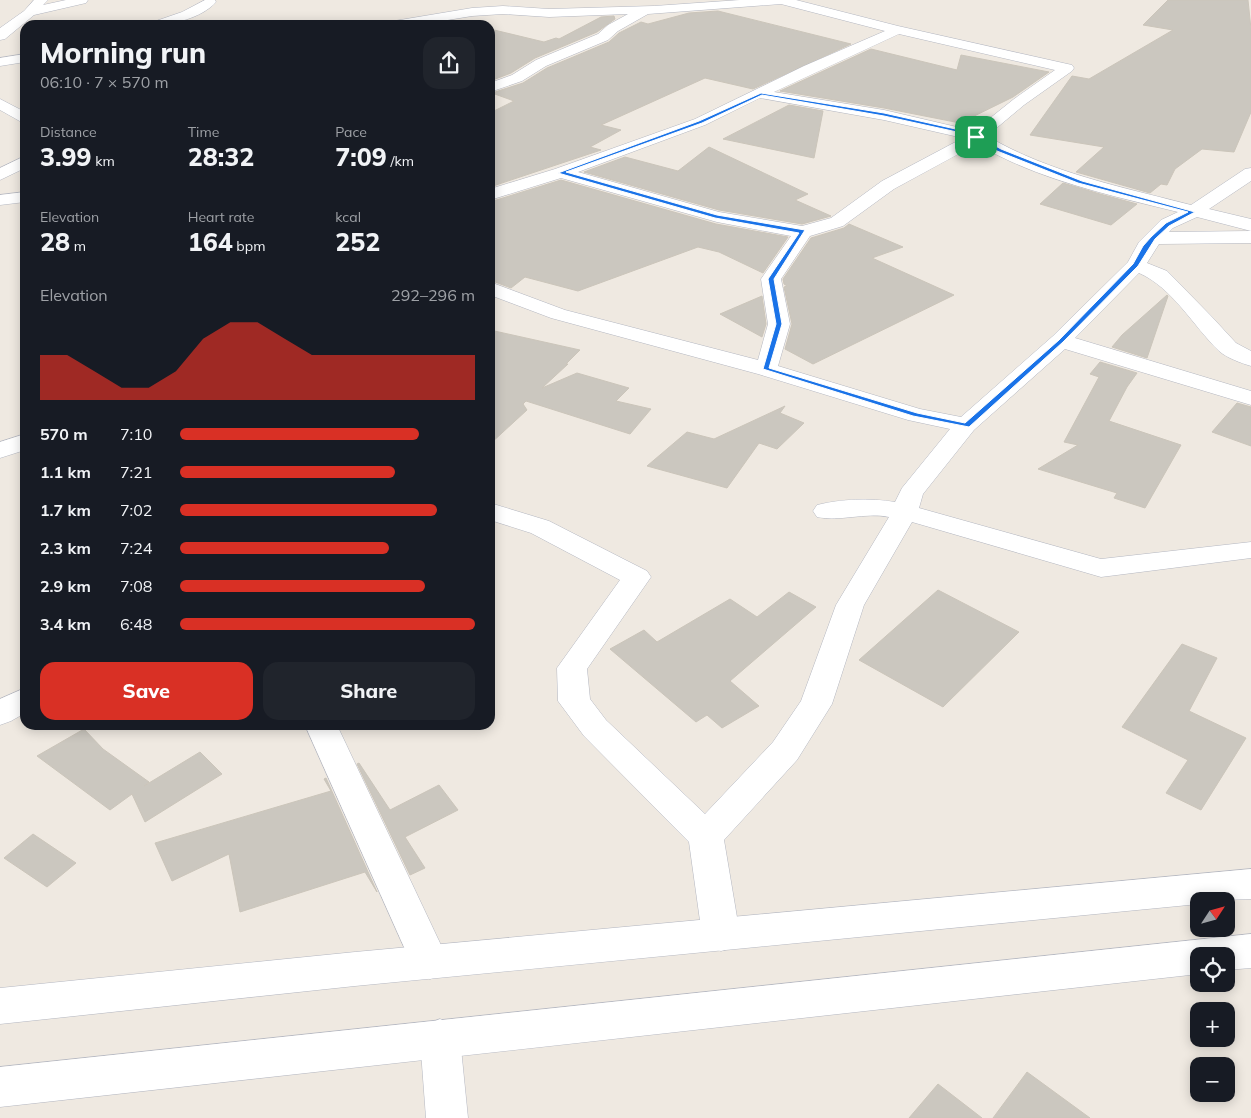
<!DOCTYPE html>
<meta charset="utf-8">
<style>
:root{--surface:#171b24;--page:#20242c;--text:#f1f3f6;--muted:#9ea1a6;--accent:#d93025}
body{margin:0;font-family:Mulish,sans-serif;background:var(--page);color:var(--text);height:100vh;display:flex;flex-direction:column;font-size:19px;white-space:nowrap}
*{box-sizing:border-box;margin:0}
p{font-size:16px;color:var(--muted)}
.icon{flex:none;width:28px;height:28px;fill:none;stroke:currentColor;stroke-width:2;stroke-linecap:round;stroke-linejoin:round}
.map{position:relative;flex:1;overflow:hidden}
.side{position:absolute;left:20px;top:20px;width:475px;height:710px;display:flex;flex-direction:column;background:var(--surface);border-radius:15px;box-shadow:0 2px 12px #0003}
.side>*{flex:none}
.needle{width:32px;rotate:54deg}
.controls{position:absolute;left:1190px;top:892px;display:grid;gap:10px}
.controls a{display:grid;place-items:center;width:45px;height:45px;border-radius:10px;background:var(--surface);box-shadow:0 2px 12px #0003;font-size:25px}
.pin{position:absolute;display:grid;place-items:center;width:42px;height:42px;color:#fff;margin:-21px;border-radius:10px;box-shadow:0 2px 8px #0006}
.round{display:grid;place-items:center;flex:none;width:52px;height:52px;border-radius:15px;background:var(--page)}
.head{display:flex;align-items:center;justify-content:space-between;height:85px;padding:0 20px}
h1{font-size:28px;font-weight:800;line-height:38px}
.figures{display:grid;grid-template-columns:repeat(3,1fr);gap:8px;height:85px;padding:5px 20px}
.figures div{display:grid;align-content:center}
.figures b{font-size:25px;font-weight:800}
.figures small{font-size:14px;font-weight:400}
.figures p{font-size:14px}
.chart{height:140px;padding:10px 20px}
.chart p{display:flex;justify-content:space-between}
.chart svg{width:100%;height:90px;margin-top:5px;fill:var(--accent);opacity:.7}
.cta{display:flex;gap:10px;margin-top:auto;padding:10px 20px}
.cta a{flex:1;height:58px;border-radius:15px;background:var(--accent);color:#fff;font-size:20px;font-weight:800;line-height:58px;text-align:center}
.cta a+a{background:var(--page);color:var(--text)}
ul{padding:0 20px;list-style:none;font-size:16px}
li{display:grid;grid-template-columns:80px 60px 1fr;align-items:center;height:38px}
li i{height:12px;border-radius:6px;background:var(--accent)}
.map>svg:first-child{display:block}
.building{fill:#cbc7bf;stroke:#cbc5ba}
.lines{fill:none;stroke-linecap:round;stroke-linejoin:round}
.street-casing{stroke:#b4b7c1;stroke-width:1}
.secondary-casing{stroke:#b4b7c1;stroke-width:1}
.street{fill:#fff;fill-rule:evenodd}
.secondary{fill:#fff;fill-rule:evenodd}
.route{fill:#1a73e8;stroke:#fff;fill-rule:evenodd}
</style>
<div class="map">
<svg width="1251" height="1118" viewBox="0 0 1251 1118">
<rect width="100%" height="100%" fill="#efe9e1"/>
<!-- building -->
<g class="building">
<polygon points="1168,0 1248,0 1251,29 1251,112 1234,152 1202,149 1175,169 1167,185 1161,184 1150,193 1076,172 1104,147 1030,135 1072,76 1089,79 1173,30 1143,25"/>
<polygon points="718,11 851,44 753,89 705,78 601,125 621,130 590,147 601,150 490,187 490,113 514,101 492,93 523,83 547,68 609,42 619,33 641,22 648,24 689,13"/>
<polygon points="614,16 615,19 597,32 535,58 511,73 490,81 490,29 544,42 556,38 559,39 601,17"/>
<polygon points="871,49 957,70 961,55 1049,72 1013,97 960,123 884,108 780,91"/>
<polygon points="789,105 823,111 814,158 723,139"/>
<polygon points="709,147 808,194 795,200 831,216 802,224 719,210 584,172 625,157 678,171"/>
<polygon points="561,180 716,224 788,237 763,273 719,252 698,247 578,291 525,277 511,288 490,280 490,202"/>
<polygon points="1063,183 1100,194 1137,204 1111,225 1040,204"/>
<polygon points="849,224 903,247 872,258 954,295 813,364 785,349 792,324 784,287 787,286 784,284 783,279 811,238 844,228"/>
<polygon points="1167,295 1168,296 1147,358 1112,347 1122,335"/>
<polygon points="762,296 766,324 762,337 720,314"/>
<polygon points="490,330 580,350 566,364 568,364 542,388 577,373 629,388 616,401 651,409 630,434 526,401 523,404 527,410 490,444"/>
<polygon points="1100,362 1137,373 1127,387 1109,421 1181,445 1145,508 1114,498 1117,493 1038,469 1078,445 1064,442 1099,377 1090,374"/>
<polygon points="1237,403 1251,407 1251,446 1212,432"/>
<polygon points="785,406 780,413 804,423 777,449 759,443 727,488 647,466 687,432 714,439"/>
<polygon points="938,590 1019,632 943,707 859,660"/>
<polygon points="789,592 816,607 730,681 759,706 722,728 707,715 696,722 610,649 644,630 657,642 730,599 757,617"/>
<polygon points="1182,644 1217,658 1189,711 1246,738 1201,810 1166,793 1188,760 1122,727"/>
<polygon points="84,729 103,749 149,782 144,786 200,752 222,774 145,822 132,794 110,810 37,756"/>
<polygon points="359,763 390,810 439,785 458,810 405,837 425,868 410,875 357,764"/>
<polygon points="326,778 377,892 365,872 240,912 229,854 172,881 155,843 331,791 324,779"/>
<polygon points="33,834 76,863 47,887 4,858"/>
<polygon points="1027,1072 1090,1118 993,1118"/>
<polygon points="938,1084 982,1118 909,1118"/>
</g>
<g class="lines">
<!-- street casing -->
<g class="street-casing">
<g id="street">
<polygon points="34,0 48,0 43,5 66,0 88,0 86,3 34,15 5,39 0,40 0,28 24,11"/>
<path d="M205,0H215L216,2C202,18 172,25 152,25L153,22L182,12Z"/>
<path d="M740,0H796L898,26L1072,65L1074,68L1072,71L1024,105L987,136C1050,173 1122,187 1191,205L1245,169L1251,168V181L1209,209L1251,219V231L1197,217L1173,228L1169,232L1251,231V243L1159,244L1147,263L1167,271L1212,317L1236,343L1251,351V366C1241,363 1227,358 1219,351C1193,326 1173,288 1139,273L1075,338L1251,391V405L1065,349L974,430L923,494L919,508L1101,559L1251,542V558L1101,577L912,522L864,605L832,704L797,760L724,840L740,935L734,947L721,951L708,947L702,935L689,842L584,736L558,701L557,668L620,580L531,533L490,520V503L549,521L647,571L651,577L587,669L590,699L606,720L705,814L773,742L801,701L836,605L889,517C865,512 840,522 817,517L813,511L817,505C841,499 870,498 895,502L902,488L950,429L908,420L758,374L551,318L490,295V282L565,310L758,360L768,324L761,279L791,236L717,222L561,178L490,200V189L555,169L695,119L804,66L885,31L781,4L648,14L618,31L608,40L546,66L522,81L490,92V83L512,75L536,60L598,34L608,25L628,14L549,17L503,14L472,16L417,25H388L394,21L472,8L503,6L549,9L654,6ZM899,34L1055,70L1014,99L974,131L884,110L774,92ZM760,98L884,120L963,138L882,181L831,218L802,226L719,212L578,172L705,125ZM977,144C1038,180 1109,195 1178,212L1161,220L1139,242L1128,262L1053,336L961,417L920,409L778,366L790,324L781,279L810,236L843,226L894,189Z"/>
<polygon points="25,54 25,62 0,66 0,58"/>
<polygon points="0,99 25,112 25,124 0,110"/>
<polygon points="25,156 25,168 0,180 0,168"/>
<polygon points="25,192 25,202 0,205 0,195"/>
<polygon points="25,434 25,450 0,458 0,442"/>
<polygon points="25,688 25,713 11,721 0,725 0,699"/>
<polygon points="305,725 337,725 449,962 444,974 430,979 416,974"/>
<polygon points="440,1019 454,1025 460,1038 468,1118 426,1118 420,1038 426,1025"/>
</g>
</g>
<!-- secondary casing -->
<g class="secondary-casing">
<g id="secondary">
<polygon points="1251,869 1251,899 1199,901 1199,904 355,986 0,1024 0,988 355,952"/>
<polygon points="1251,934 1251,968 1226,970 1226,956 1199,956 1199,974 0,1107 0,1067"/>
</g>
</g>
<!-- street -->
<use href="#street" class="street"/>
<!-- secondary -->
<use href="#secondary" class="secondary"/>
</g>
<!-- route -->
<path class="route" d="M761,93L884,113L960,130L978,136L1001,149L1082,181L1195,212L1169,226L1155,239L1138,266L1063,342L969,427L913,416L763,369L776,324L768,279L799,233L715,218L558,173L699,121ZM762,95L884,116L957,132L975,138L997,151L1078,183L1188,212L1166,223L1151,237L1143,246L1133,264L1059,340L965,423L917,413L769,368L782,324L774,279L805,230L717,215L566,172L702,123Z"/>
</svg>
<div class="controls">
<a><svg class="needle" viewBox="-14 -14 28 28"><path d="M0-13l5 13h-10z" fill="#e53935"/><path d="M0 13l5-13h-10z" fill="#9ea1a6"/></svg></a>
<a><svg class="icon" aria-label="locate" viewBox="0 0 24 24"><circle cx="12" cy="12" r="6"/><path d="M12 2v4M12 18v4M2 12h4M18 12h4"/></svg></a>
<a>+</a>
<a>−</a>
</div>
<div class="pin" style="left:976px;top:137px;background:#1e9e55"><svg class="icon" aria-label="arrive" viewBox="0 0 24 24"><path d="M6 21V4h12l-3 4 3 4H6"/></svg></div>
<section class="side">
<div class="head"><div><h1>Morning run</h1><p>06:10 · 7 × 570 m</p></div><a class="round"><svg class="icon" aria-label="share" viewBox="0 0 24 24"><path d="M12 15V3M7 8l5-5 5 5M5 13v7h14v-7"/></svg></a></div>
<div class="figures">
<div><p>Distance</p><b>3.99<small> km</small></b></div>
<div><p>Time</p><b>28:32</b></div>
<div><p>Pace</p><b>7:09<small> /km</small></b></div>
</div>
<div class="figures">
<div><p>Elevation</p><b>28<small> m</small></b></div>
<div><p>Heart rate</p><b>164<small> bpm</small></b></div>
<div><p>kcal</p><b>252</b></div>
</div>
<div class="chart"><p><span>Elevation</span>292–296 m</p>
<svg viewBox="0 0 160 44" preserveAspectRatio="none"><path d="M0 44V22L10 22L20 30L30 38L40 38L50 30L60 14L70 6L80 6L90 14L100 22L110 22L120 22L130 22L140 22L150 22L160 22V44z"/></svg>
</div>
<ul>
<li><b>570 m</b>7:10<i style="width:81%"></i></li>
<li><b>1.1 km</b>7:21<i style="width:73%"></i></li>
<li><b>1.7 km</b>7:02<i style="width:87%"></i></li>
<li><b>2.3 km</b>7:24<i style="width:71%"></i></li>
<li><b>2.9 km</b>7:08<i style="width:83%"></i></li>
<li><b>3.4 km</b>6:48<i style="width:100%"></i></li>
</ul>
<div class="cta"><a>Save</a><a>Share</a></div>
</section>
</div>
